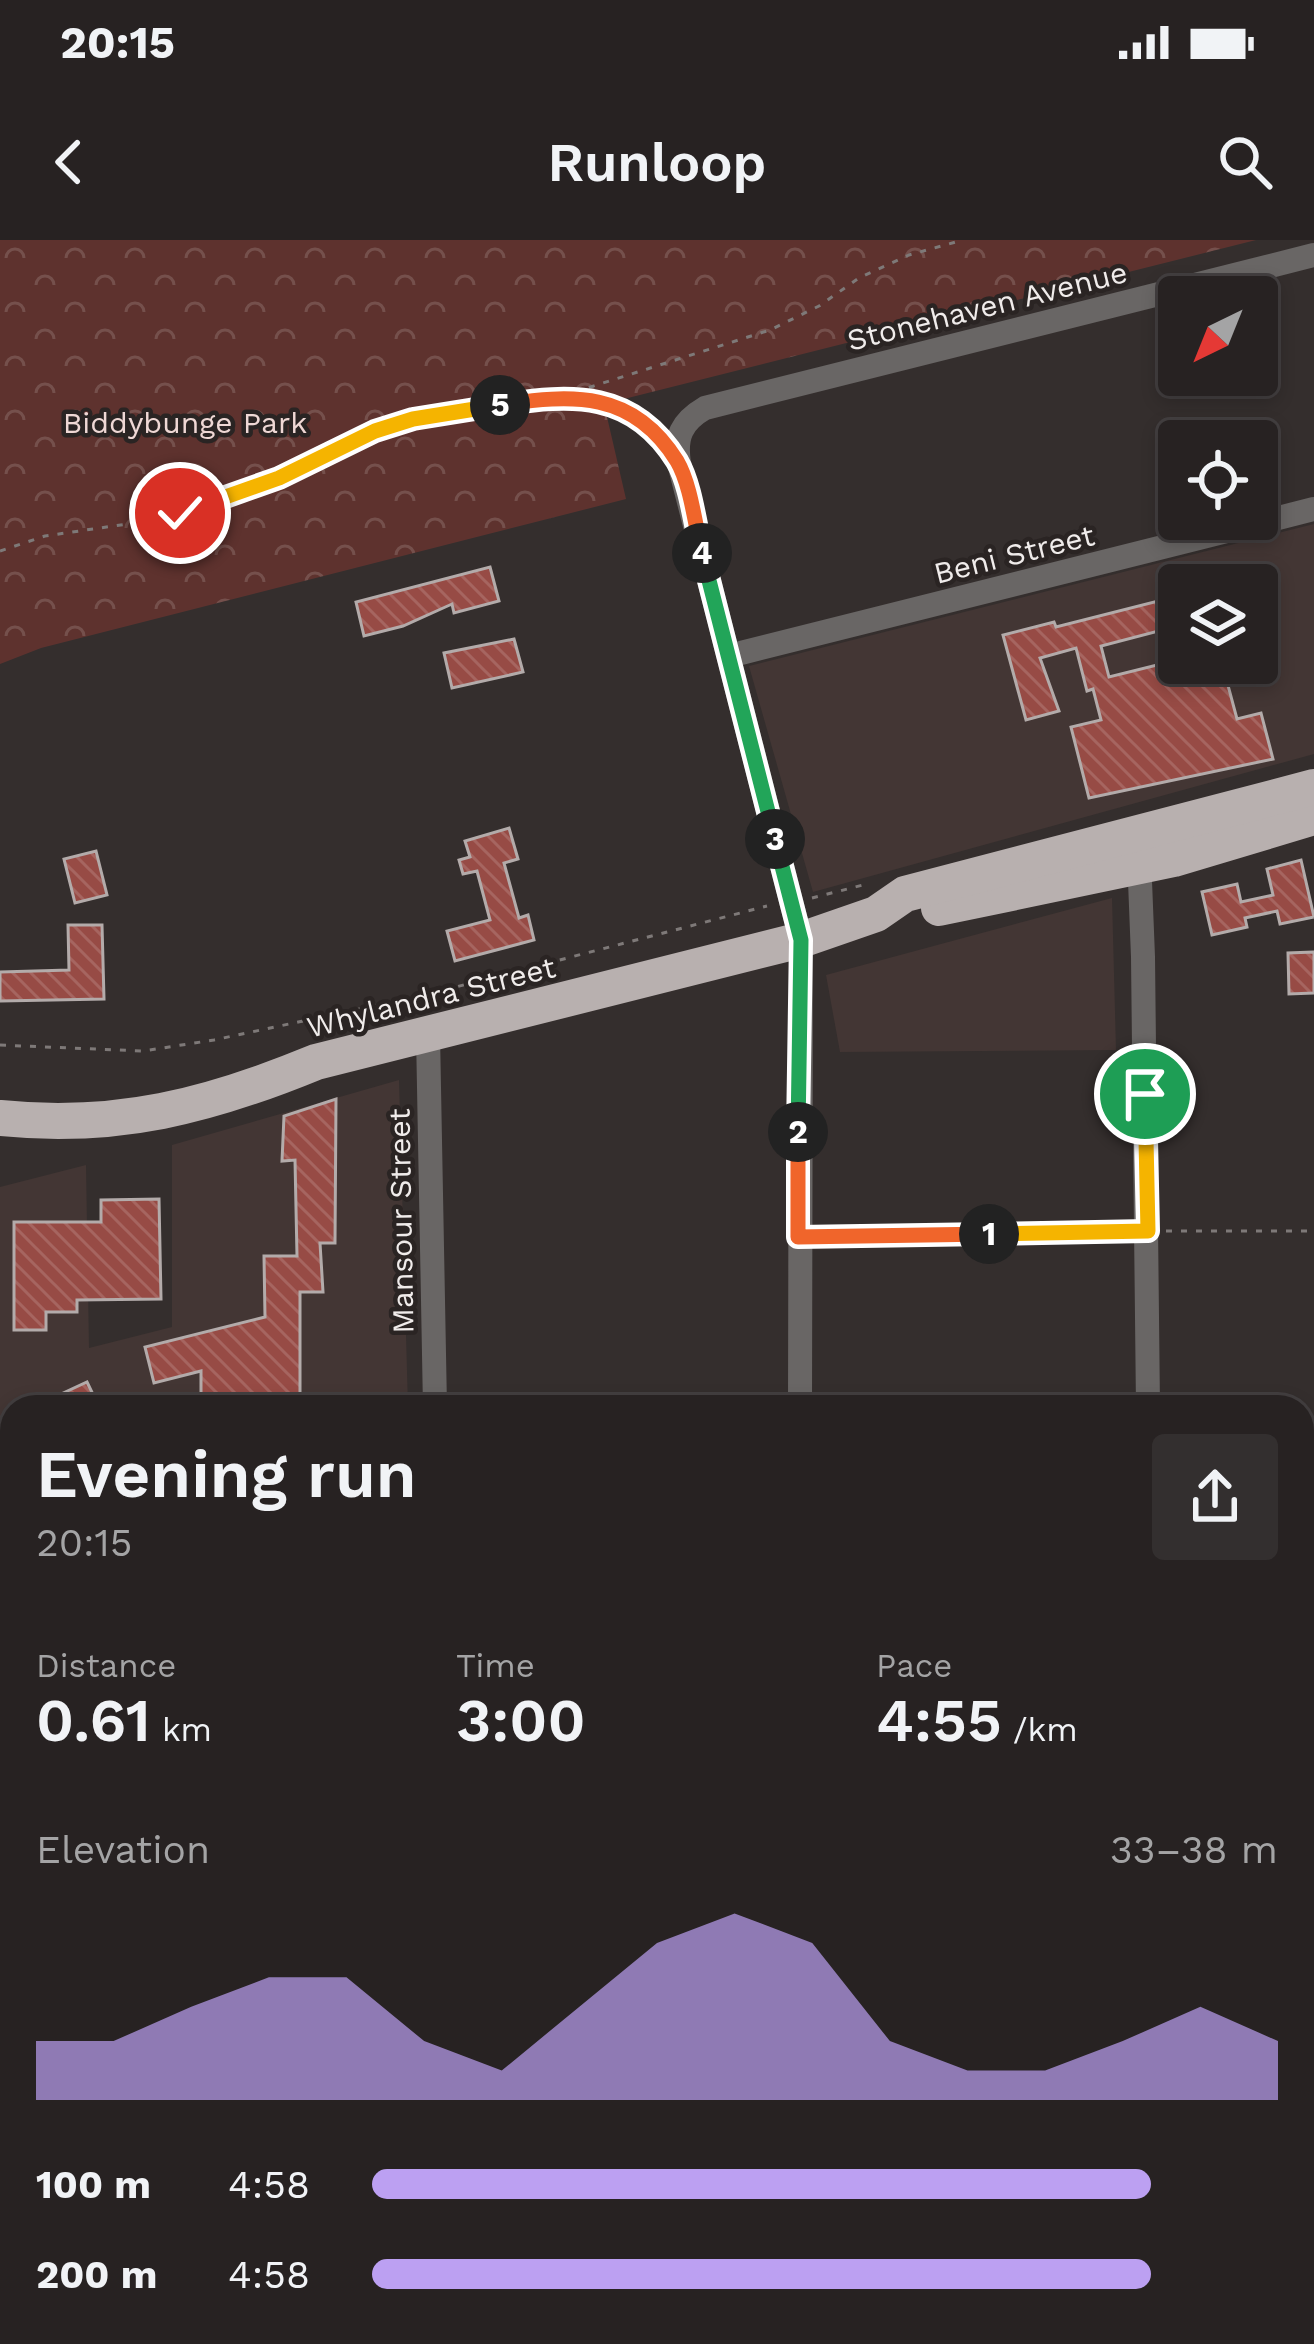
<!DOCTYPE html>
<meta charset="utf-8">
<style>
:root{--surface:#272222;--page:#332f2f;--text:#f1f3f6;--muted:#a4a4a5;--line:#433f40;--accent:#bca0f2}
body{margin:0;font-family:"Work Sans",sans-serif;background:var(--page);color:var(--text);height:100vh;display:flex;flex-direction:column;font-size:45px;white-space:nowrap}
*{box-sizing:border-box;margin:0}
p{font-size:39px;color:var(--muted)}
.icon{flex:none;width:66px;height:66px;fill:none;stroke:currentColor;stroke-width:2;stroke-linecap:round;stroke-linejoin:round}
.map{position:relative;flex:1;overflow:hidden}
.panel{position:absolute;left:0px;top:1155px;width:1314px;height:951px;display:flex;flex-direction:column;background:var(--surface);border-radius:36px 36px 0 0;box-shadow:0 6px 18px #0003,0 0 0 3px var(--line)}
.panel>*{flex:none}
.needle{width:78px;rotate:223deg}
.buttons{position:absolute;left:1158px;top:36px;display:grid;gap:24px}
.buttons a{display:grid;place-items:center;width:120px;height:120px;border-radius:12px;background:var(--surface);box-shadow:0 6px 18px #0003,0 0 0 3px var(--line);font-size:60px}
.pin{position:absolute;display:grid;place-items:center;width:102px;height:102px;color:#fff;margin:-51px;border:6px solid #fff;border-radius:50%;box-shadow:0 3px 12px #0007}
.km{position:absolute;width:60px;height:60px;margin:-30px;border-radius:50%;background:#222;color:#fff;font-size:33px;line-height:60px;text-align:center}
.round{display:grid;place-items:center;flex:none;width:126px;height:126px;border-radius:12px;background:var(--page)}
.headline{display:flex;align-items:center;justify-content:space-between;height:204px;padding:0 36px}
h1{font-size:66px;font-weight:600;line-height:90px}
.figures{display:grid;grid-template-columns:repeat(3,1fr);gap:18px;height:204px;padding:12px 36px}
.figures div{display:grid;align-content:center}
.figures b{font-size:60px;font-weight:600}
.figures small{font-size:33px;font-weight:400}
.figures p{font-size:33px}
.chart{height:336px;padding:24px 36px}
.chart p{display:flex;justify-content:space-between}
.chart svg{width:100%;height:216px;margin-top:12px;fill:var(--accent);opacity:.7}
ul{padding:0 36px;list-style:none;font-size:39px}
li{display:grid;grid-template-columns:192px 144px 1fr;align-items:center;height:90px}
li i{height:30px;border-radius:15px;background:var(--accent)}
.status{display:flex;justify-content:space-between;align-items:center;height:84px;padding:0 60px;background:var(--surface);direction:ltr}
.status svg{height:33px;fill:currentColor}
header{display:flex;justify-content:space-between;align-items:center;height:156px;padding:0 36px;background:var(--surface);font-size:54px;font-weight:600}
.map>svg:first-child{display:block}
.built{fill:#433634;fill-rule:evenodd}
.forest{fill:url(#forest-crowns)}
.building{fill:url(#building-back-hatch);stroke:#b3abaa;stroke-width:3}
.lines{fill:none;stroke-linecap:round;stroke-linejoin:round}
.path{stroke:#7e7978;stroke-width:3;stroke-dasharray:6 9;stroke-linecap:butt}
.street{stroke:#696665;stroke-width:24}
.secondary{stroke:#898483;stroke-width:30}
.highway{stroke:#b8b0af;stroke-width:36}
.rail{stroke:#8d8887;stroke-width:6;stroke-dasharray:15 15;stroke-linecap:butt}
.split-1-casing{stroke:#fff;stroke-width:24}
.split-2-casing{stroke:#fff;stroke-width:24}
.split-3-casing{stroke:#fff;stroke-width:24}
.split-4-casing{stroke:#fff;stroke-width:24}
.split-5-casing{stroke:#fff;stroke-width:24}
.split-6-casing{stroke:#fff;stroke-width:24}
.split-1{stroke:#f5b400;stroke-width:15}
.split-2{stroke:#f0652b;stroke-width:15}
.split-3{stroke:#22a559;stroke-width:15}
.split-4{stroke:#22a559;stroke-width:15}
.split-5{stroke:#f0652b;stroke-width:15}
.split-6{stroke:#f5b400;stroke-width:15}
.labels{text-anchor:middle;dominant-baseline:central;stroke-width:9;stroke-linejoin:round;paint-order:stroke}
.street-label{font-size:30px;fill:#f0eceb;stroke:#2a2423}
.park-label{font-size:30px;fill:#efd8d5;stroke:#2a2423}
</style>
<div class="status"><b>20:15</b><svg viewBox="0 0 49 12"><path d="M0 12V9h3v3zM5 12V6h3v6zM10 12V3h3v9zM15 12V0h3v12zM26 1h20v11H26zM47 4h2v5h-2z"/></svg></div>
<header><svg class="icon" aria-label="back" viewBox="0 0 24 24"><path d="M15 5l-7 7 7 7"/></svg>Runloop<svg class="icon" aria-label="search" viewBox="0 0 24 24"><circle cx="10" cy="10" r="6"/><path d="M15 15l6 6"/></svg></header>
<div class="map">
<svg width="1314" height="2104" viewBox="0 0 1314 2104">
<defs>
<pattern id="forest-crowns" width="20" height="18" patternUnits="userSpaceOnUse" patternTransform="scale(3)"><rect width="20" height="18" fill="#5e322e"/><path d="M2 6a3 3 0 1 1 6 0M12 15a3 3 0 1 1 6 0" fill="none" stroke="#75504c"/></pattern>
<pattern id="building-back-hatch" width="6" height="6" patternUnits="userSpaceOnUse" patternTransform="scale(3)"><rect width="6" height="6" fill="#974b45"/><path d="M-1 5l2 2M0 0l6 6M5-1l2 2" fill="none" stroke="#a66560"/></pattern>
</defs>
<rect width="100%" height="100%" fill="#342e2d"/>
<!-- built -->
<g class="built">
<path d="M1314,284V514L813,652L749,426ZM1179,345H1257V423H1179Z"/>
<polygon points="1112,658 1116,810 840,812 826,735"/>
<polygon points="399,840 408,1167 12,1167 12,1230 0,1215 0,947 86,925 89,1108 172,1087 172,905"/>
<polygon points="1314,2015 1314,2104 1218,2104 1217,2094 1302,2094 1302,2018"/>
</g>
<!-- forest -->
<polygon class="forest" points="0,0 1256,0 604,164 626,259 41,408 0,424"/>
<!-- building -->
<g class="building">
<polygon points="490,327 499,361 454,373 452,364 403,386 364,396 356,362"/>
<polygon points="1166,359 1174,387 1101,406 1109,437 1173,421 1176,433 1222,423 1237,479 1261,473 1273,519 1089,558 1071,487 1101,480 1093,449 1087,451 1076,408 1040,418 1059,471 1026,480 1003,395 1054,382 1056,387"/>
<polygon points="514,399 523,432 452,448 444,413"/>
<polygon points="509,588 518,619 504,623 519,678 528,675 534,700 455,721 447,691 490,680 477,631 463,634 459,620 470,617 465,601"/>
<polygon points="96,611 107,655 75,663 64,619"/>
<polygon points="1301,620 1314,677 1280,684 1277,671 1245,678 1247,687 1212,695 1202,652 1237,644 1241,662 1273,655 1267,629"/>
<polygon points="68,685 102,685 104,759 0,761 0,732 69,730"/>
<polygon points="1314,712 1314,753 1289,754 1288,713"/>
<polygon points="336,859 335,1003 320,1003 323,1052 300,1052 300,1167 201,1167 201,1131 154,1143 145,1107 265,1077 264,1016 297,1016 295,920 282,921 284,876"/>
<polygon points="159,959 161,1059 77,1060 77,1072 46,1072 46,1090 14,1090 14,982 101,982 101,960"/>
<polygon points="87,1142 99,1167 33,1167"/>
</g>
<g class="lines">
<!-- path -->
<g class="path">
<path d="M567,156C610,163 626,168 658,199"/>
<polyline points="0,311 45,296 134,283 231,257 333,209 413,179 562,156 770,90 819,66 859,38 909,15 963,0"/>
<polyline points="812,658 867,644"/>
<polyline points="0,805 143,811 214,800 429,754 767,666"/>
<polyline points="1166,991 1314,991"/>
<polyline points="824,996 1126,991"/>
<polyline points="0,1718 12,1733"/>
<polyline points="300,2094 308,2104"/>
</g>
<!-- street -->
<g class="street">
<polyline points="729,416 1314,269"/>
<polyline points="1130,614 1140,641 1143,717 1148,1167"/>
<polyline points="428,794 435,1167"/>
<path d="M800,1167L801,700L679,223C675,197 681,182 705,168L1314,15"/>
<polyline points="1302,1384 1314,1384"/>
<polyline points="1302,1814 1314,1814"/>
<polyline points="812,2094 812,2104"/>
<polyline points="42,2104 54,2094"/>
</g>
<!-- secondary -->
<g class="secondary">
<polyline points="0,1665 12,1680"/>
<polyline points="339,2094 346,2104"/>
</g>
<!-- highway -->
<g class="highway">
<polyline points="939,668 1174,619 1314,577"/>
<path d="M0,878C117,890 209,866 316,822L801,700L876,674L905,654L1314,547"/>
</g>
<!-- rail -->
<g class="rail">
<polyline points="0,1360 12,1375"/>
<polyline points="570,2094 577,2104"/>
</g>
</g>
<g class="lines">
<!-- split-1 casing -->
<g class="split-1-casing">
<polyline id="split-1" points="989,994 1148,991 1145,854"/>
</g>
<!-- split-2 casing -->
<g class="split-2-casing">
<polyline id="split-2" points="798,892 798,997 989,994"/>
</g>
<!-- split-3 casing -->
<g class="split-3-casing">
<polyline id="split-3" points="775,599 801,700 798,892"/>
</g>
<!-- split-4 casing -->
<g class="split-4-casing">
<polyline id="split-4" points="702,313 775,599"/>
</g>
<!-- split-5 casing -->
<g class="split-5-casing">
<path id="split-5" d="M500,165C572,154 633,150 677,221C691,245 695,285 702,313"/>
</g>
<!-- split-6 casing -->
<g class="split-6-casing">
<polyline id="split-6" points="180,273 279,238 375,191 413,179 500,165"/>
</g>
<!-- split-1 -->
<use href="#split-1" class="split-1"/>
<!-- split-2 -->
<use href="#split-2" class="split-2"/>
<!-- split-3 -->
<use href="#split-3" class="split-3"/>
<!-- split-4 -->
<use href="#split-4" class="split-4"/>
<!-- split-5 -->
<use href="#split-5" class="split-5"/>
<!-- split-6 -->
<use href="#split-6" class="split-6"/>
</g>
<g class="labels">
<!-- street labels -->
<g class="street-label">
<text transform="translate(987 66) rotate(-14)">Stonehaven Avenue</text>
<text transform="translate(1014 314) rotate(-14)">Beni Street</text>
<text transform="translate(431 757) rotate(-14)">Whylandra Street</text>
<text transform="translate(401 981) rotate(-91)">Mansour Street</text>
</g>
<!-- park labels -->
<g class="park-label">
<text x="185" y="182">Biddybunge Park</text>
</g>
</g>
</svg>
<div class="buttons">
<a><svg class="needle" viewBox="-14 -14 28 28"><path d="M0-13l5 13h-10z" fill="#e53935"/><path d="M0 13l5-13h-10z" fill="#a4a4a5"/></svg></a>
<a><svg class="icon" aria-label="locate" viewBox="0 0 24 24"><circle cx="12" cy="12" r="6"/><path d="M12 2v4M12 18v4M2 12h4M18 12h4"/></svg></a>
<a><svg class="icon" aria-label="layers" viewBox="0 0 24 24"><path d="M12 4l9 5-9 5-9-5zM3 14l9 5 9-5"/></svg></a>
</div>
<div class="pin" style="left:1145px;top:854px;background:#1e9e55"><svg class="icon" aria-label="arrive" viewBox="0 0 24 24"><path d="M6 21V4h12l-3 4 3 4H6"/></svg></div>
<div class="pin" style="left:180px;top:273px;background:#d93025"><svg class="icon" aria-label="check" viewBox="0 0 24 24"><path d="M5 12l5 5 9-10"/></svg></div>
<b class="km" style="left:989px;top:994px">1</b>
<b class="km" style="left:798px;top:892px">2</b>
<b class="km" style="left:775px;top:599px">3</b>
<b class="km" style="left:702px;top:313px">4</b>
<b class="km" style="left:500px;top:165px">5</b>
<section class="panel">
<div class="headline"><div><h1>Evening run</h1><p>20:15</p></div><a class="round"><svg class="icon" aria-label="share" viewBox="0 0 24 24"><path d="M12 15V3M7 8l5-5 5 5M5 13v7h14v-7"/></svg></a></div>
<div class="figures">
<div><p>Distance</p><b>0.61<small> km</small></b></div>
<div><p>Time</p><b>3:00</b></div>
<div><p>Pace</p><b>4:55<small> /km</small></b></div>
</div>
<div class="chart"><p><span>Elevation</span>33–38 m</p>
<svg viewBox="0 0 160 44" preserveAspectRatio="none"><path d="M0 44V32L10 32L20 25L30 19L40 19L50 32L60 38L70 25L80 12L90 6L100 12L110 32L120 38L130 38L140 32L150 25L160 32V44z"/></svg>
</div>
<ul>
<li><b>100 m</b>4:58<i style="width:86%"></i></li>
<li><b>200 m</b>4:58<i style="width:86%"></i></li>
</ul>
</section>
</div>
